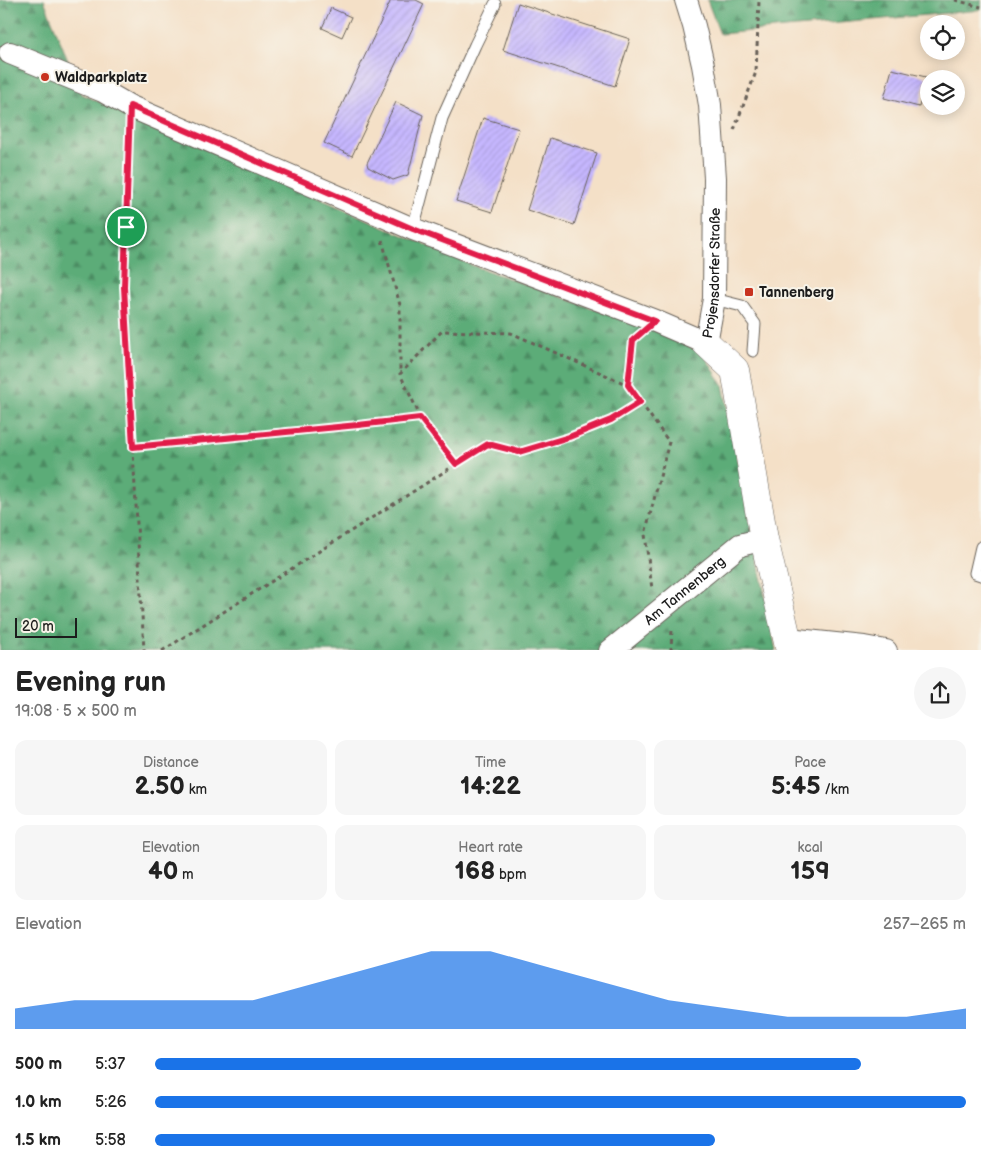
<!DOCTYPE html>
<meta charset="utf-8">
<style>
:root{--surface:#fff;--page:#f6f6f6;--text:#222;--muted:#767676;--accent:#1a73e8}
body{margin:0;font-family:"Balsamiq Sans",sans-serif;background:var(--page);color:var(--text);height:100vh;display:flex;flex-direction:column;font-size:19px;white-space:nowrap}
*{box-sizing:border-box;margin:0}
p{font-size:16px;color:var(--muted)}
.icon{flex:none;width:28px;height:28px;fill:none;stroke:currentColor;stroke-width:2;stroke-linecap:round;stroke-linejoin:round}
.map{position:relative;height:650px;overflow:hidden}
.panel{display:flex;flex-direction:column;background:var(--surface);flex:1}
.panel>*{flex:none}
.buttons{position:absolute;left:920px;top:15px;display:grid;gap:10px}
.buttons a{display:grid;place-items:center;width:45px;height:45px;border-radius:50%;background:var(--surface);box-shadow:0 2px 12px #0003;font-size:25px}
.scale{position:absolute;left:15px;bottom:12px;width:62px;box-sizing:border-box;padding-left:5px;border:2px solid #1c1c1c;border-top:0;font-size:14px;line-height:18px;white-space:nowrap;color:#1c1c1c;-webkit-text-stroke:4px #f7f3e8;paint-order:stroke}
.pin{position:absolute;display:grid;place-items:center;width:42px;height:42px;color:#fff;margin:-21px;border:2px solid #fff;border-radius:50%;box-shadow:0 1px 5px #0007}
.round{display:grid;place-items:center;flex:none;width:52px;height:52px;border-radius:26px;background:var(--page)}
.summary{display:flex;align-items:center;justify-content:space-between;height:85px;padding:0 15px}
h1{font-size:28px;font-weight:700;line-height:38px}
.figures{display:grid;grid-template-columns:repeat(3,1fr);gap:8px;height:85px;padding:5px 15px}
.figures div{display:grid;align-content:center;border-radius:12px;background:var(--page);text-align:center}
.figures b{font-size:25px;font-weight:700}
.figures small{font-size:14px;font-weight:400}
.figures p{font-size:14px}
.chart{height:140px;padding:10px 15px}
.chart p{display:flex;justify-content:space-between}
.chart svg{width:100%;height:90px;margin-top:5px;fill:var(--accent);opacity:.7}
ul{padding:0 15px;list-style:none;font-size:16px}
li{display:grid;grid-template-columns:80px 60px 1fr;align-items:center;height:38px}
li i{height:12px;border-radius:6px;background:var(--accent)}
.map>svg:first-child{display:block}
.forest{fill:url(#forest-firs);stroke:#3c644a}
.building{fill:url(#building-hatch)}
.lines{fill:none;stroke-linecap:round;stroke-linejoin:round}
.lane-casing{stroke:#686158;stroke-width:13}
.street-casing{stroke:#686158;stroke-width:24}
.secondary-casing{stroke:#686158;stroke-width:29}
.path{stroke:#686158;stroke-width:3;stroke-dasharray:4 4;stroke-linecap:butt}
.lane{stroke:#fff;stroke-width:11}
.street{stroke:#fff;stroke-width:22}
.secondary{stroke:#fff;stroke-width:28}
.route-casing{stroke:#fff;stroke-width:10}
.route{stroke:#e11d48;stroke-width:6}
.poi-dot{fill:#c8321e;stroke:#f7f3e8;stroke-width:2}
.labels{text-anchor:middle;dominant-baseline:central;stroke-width:4;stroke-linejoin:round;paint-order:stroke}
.poi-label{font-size:14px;font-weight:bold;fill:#1c1c1c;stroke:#f7f3e8;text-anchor:start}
.street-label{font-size:14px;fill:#1c1c1c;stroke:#f7f3e8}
</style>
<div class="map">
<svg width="981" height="651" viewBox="0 0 981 651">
<defs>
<pattern id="forest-firs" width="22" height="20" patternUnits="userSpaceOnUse" patternTransform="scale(1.25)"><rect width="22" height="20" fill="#5cac78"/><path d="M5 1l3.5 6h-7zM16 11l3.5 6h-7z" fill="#4b8b62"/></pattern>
<pattern id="building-hatch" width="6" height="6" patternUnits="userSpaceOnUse" patternTransform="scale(1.25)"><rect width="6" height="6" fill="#c6b7ff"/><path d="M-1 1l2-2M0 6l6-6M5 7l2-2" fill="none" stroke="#aa9dda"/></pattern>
</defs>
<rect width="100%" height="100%" fill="#f7f3e8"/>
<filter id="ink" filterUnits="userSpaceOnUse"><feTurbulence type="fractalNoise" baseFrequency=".02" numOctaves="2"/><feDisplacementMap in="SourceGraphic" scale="10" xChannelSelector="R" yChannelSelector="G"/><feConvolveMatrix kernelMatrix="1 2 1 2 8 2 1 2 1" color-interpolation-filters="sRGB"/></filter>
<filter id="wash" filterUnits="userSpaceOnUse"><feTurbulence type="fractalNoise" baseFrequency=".0096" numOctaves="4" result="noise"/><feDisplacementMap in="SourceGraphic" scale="20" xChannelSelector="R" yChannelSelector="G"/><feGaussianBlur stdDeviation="1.12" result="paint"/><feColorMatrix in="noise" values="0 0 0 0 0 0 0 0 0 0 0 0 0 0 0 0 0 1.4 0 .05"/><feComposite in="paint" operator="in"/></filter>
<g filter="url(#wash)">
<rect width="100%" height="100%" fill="#f4e0c7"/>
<!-- forest -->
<g class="forest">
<polygon points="0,0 44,0 81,94 471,265 676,338 704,355 723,385 776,651 0,651"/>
<polygon points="707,0 981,0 981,10 720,34"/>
</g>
<g id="blocks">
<!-- building -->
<g class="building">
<polygon points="391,0 416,0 424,4 352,156 324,143"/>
<polygon points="518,3 630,39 615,86 503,50"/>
<polygon points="331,8 351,17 342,37 322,28"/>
<polygon points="892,69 926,77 919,107 884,98"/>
<polygon points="396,102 423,115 408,175 393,180 368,167 367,163"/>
<polygon points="483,118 519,129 492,212 456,201"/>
<polygon points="550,138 597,153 574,225 527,210"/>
</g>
</g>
</g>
<g filter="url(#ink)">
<use href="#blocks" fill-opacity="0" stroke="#686158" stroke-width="1"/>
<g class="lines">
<!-- lane casing -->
<g class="lane-casing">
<g id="lane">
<polyline points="413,229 442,118 475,45 495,4"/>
<polyline points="714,299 742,306 755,324 753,351"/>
<polyline points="981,547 975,573 981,575"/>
</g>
</g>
<!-- street casing -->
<g class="street-casing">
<g id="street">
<path id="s1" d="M10,53L103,91L129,106L413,229L655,321L706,343L714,299L715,178L710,105L703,65L694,26L686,0"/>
<polyline points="788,639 864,647 886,651"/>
<path id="s2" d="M610,651L740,545L764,539"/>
</g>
</g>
<!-- secondary casing -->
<g class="secondary-casing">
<polyline id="secondary" points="706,343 735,370 764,539 790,651"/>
</g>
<!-- path -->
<g class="path">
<polyline points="955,0 981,7"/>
<polyline points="129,129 124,287 144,651"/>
<polyline points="734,130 756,72 759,0"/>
<polyline points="382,240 400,305 400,374"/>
<polyline points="628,385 633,339 637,336"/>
<polyline points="421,418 400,374 442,331 511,333 628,385 669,442 645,534 652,589"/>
<polyline points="133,447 358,425 421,418 456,464"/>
<polyline points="162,651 488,444 519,452 569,437 611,420 640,402"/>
<polyline points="671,651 672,629"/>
</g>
<!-- lane -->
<use href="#lane" class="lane"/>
<!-- street -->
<use href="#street" class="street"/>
<!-- secondary -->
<use href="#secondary" class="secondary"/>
</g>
</g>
<g class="lines" filter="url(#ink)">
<!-- route casing -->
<g class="route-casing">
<polygon id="route" points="130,106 413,229 655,321 633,340 628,385 640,402 611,420 569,437 519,452 488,444 456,464 420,418 358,425 133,447 124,287"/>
</g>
<!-- route -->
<use href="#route" class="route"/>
</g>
<!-- markers -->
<g class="poi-dot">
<circle cx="45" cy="77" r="5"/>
<rect x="744" y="287" width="10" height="10" rx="2.5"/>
</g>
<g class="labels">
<!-- poi labels -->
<g class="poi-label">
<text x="55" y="77">Waldparkplatz</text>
<text x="759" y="292">Tannenberg</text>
</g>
<!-- street labels -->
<g class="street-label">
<text stroke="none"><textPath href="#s1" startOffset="825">Projensdorfer Straße</textPath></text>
<text stroke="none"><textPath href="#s2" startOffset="96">Am Tannenberg</textPath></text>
</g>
</g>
</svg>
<div class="buttons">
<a><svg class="icon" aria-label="locate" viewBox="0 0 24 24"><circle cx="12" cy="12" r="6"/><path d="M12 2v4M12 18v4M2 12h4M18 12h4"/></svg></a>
<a><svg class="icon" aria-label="layers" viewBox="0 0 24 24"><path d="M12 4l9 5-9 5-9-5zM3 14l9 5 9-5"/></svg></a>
</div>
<div class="scale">20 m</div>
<div class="pin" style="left:126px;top:227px;background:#1e9e55"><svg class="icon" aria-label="arrive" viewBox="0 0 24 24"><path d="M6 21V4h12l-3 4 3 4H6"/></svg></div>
</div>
<section class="panel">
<div class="summary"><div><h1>Evening run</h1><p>19:08 · 5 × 500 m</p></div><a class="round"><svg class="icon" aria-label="share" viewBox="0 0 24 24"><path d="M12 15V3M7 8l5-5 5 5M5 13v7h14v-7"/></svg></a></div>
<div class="figures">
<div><p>Distance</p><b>2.50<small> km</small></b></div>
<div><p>Time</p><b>14:22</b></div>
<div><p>Pace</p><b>5:45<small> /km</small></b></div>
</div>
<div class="figures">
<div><p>Elevation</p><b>40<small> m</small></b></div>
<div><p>Heart rate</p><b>168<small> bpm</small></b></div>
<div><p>kcal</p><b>159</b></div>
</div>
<div class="chart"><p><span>Elevation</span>257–265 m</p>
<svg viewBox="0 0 160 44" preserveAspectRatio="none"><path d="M0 44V34L10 30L20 30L30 30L40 30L50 22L60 14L70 6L80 6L90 14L100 22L110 30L120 34L130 38L140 38L150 38L160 34V44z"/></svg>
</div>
<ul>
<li><b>500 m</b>5:37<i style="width:87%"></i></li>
<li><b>1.0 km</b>5:26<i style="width:100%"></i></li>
<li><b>1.5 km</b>5:58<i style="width:69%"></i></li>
</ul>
</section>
